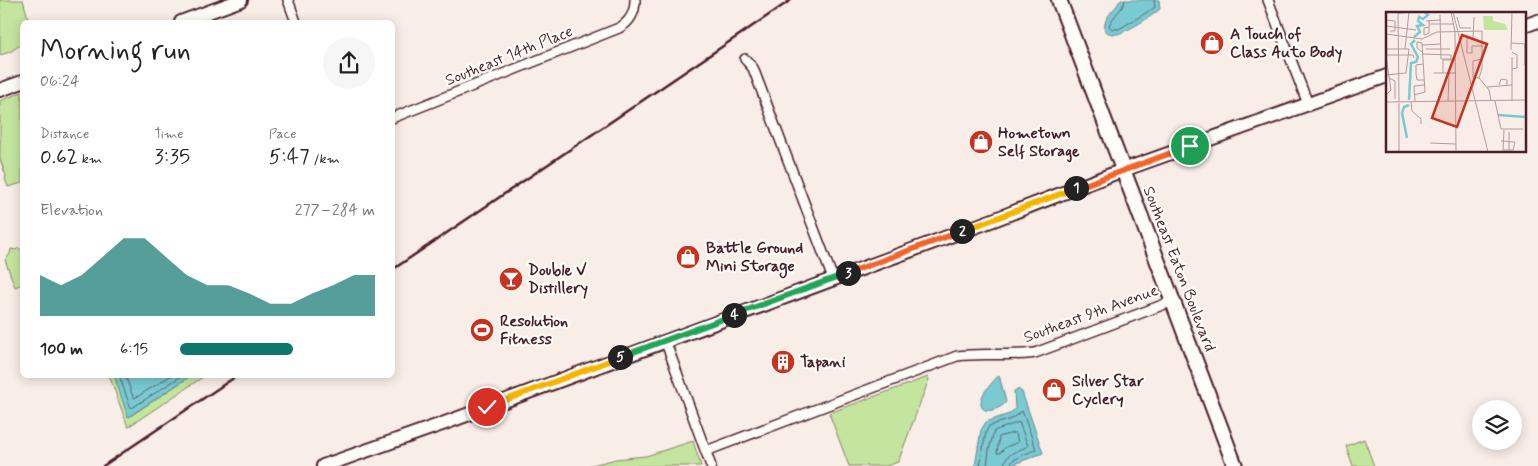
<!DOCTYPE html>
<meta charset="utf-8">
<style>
:root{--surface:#fff;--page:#f6f6f6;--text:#222;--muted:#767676;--accent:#0f766e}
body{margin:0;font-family:Mynerve,sans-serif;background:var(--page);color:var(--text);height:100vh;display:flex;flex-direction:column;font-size:19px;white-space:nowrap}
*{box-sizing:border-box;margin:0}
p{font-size:16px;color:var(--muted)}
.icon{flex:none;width:28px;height:28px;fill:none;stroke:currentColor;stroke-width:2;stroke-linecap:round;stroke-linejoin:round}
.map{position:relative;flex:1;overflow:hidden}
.details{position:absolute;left:20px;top:20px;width:375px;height:358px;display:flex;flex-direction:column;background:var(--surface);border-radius:8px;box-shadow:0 2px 12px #0003}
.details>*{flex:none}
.tools{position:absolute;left:1472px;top:400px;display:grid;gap:10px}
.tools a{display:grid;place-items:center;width:50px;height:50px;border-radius:50%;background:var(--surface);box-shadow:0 2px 12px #0003;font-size:25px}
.pin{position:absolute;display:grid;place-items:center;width:42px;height:42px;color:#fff;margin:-21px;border:2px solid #fff;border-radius:50%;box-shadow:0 1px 5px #0007}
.km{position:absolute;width:25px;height:25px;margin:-12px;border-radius:50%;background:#222;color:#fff;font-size:14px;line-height:25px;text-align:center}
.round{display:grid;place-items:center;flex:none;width:52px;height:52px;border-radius:26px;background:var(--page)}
.headline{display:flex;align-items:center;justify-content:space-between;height:85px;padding:0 20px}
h1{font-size:28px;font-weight:600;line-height:38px}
.figures{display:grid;grid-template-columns:repeat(3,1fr);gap:8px;height:85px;padding:5px 20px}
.figures div{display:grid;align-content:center}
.figures b{font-size:21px;font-weight:600}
.figures small{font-size:14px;font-weight:400}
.figures p{font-size:14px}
.chart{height:140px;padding:10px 20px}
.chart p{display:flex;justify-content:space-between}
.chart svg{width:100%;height:90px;margin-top:5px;fill:var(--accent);opacity:.7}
ul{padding:0 20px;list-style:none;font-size:16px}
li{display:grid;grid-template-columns:80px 60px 1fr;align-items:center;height:38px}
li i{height:12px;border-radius:6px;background:var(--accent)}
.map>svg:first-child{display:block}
.green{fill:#c3e59e;stroke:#868264}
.water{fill:#79cad2;stroke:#66868f}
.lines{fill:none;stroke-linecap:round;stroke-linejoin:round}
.shore{stroke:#5d636e;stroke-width:1}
.street-casing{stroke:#4a1f2b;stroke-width:12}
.secondary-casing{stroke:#4a1f2b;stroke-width:16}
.primary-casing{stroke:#4a1f2b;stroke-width:18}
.street{stroke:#fdfcf7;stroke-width:9}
.secondary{stroke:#fdfcf7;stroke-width:12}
.primary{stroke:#fdfcf7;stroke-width:14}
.rail{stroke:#4a1f2b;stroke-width:2.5}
.split-1-casing{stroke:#fff;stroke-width:10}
.split-2-casing{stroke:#fff;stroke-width:10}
.split-3-casing{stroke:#fff;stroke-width:10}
.split-4-casing{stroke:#fff;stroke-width:10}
.split-5-casing{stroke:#fff;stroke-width:10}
.split-6-casing{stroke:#fff;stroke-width:10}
.split-1{stroke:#f0652b;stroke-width:6}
.split-2{stroke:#f5b400;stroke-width:6}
.split-3{stroke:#f0652b;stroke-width:6}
.split-4{stroke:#22a559;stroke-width:6}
.split-5{stroke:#22a559;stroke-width:6}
.split-6{stroke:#f5b400;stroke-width:6}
.labels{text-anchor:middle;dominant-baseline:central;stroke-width:4.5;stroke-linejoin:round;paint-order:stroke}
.poi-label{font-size:16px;font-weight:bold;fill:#4a1f2b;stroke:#fdfcf7;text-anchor:start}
.street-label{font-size:16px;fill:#4a1f2b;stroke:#fdfcf7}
.inset-river{fill:none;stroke:#79cad2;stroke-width:2.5}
.inset-road{fill:none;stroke:#b39b9c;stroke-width:1}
.view{fill:#c8321e;fill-opacity:0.15;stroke:#c8321e;stroke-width:2.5}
.inset-edge{fill:none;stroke:#4a1f2b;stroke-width:2.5}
</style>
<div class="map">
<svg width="1538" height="466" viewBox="0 0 1538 466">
<rect width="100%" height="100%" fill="#f9ede7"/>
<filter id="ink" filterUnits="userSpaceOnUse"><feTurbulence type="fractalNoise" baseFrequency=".02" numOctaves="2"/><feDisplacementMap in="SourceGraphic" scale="10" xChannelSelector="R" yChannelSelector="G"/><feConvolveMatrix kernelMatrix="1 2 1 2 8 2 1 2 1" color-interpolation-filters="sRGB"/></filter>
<g filter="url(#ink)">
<!-- green -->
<g class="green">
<polygon points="0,0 23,0 29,22 22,22 22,44 10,52 0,55"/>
<polygon points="22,92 22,183 8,187 5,179 6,176 0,159 0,101"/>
<polygon points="18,248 22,250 22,284 15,287 5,260 10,254 11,249 16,250"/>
<polygon points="109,375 114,375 129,417 192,375 206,375 128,427"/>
<polygon points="928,377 929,379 898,462 886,466 849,466 829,413"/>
<polygon points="1364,439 1374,466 1353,466 1346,446"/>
<polygon points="693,441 701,466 588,466 616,459 646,456"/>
</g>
<!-- water -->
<g class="water">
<path d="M1120,0H1159L1160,9C1154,15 1125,33 1117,34C1112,35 1109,33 1105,31C1102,17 1115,11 1120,0Z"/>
<polygon points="114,375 192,375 128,417"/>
<path d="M999,375L1006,402C1001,409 980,417 981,402C981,393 993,382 999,375Z"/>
<polygon points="1018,389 1022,392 1043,453 1009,466 975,466 981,430 986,422 1009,414 1015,409 1014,391"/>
</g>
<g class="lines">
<!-- shore -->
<g class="shore">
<path d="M1125,0C1123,10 1113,15 1109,26L1112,29H1119L1151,10L1155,7L1154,0"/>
<polyline points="119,375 130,406 132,408 183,375"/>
<polyline points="125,375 133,397 135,398 172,375"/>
<polygon points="1014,433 1016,434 1018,442 1006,447 1000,453 997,453 999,437"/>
<polyline points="980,466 986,432 989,426 1011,419 1022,411 1036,449 1013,460 1010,466"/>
<path d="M987,466L989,450L994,431L1019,422L1028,446C1018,452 1005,452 1004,466"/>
</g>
<!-- street casing -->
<g class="street-casing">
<g id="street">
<polyline points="288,0 296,22"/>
<polyline points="1268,0 1308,104"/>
<polyline points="745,59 753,68 833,279"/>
<path d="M392,118L619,28C630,22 635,12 635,0"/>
<polyline points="665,340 711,466"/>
<path d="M706,451L957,356C983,352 1009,357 1035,353L1173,301"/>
</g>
</g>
<!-- secondary casing -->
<g class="secondary-casing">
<g id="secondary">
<polyline points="181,22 241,0"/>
<polyline points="1524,26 1538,21"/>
<polyline points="0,90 22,82"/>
<polyline points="323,466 445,423 996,219 1123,170 1387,76"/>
</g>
</g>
<!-- primary casing -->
<g class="primary-casing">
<polyline id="primary" points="1059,0 1235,466"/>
</g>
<!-- street -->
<use href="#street" class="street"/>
<!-- secondary -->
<use href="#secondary" class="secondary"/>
<!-- primary -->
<use href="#primary" class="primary"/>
<!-- rail -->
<g class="rail">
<polyline points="392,270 791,0"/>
<polyline points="103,466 238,375"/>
</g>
</g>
</g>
<g class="lines" filter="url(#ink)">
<!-- split-1 casing -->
<g class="split-1-casing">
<polyline id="split-1" points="1076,188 1190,146"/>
</g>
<!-- split-2 casing -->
<g class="split-2-casing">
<polyline id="split-2" points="962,231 1076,188"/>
</g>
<!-- split-3 casing -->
<g class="split-3-casing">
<polyline id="split-3" points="848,273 962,231"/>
</g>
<!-- split-4 casing -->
<g class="split-4-casing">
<polyline id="split-4" points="734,315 848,273"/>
</g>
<!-- split-5 casing -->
<g class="split-5-casing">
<polyline id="split-5" points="620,357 734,315"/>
</g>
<!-- split-6 casing -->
<g class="split-6-casing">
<polyline id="split-6" points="487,407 620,357"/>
</g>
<!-- split-1 -->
<use href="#split-1" class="split-1"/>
<!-- split-2 -->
<use href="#split-2" class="split-2"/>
<!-- split-3 -->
<use href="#split-3" class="split-3"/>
<!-- split-4 -->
<use href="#split-4" class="split-4"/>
<!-- split-5 -->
<use href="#split-5" class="split-5"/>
<!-- split-6 -->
<use href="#split-6" class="split-6"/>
</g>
<!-- icons -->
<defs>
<g id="shop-disc" transform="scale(1.25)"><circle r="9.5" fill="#c8321e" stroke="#fdfcf7"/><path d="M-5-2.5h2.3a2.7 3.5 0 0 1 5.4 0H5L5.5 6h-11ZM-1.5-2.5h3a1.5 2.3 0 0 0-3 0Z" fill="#fff"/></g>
<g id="bar-disc" transform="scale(1.25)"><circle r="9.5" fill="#c8321e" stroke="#fdfcf7"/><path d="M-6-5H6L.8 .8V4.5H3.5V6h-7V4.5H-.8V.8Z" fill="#fff"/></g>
<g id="stadium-disc" transform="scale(1.25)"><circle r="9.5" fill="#c8321e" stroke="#fdfcf7"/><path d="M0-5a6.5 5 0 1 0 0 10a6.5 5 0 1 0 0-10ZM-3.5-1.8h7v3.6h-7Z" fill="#fff"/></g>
<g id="building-disc" transform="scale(1.25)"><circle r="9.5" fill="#c8321e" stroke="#fdfcf7"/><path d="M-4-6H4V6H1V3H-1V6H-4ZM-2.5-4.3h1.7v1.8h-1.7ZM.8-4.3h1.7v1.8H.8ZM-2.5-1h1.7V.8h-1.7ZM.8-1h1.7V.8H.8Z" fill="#fff"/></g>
</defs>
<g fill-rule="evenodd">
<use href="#shop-disc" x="1212" y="43"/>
<use href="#shop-disc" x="981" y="142"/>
<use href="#shop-disc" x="688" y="257"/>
<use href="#bar-disc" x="511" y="279"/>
<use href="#stadium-disc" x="482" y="330"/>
<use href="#building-disc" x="783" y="362"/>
<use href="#shop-disc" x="1054" y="390"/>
</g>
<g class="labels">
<!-- poi labels -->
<g class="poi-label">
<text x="1230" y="34">A Touch of<tspan x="1230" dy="18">Class Auto Body</tspan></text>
<text x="998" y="133">Hometown<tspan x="998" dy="18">Self Storage</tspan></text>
<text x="706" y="248">Battle Ground<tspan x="706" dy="18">Mini Storage</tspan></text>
<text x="528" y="270">Double V<tspan x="528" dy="18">Distillery</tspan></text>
<text x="500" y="321">Resolution<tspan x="500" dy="18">Fitness</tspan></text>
<text x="800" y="362">Tapani</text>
<text x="1072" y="381">Silver Star<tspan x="1072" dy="18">Cyclery</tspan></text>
</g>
<!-- street labels -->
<g class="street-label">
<text transform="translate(509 56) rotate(-22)">Southeast 14th Place</text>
<text transform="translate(1179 269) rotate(69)">Southeast Eaton Boulevard</text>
<text transform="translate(1091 314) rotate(-20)">Southeast 9th Avenue</text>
</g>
</g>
<!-- overview -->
<g transform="translate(1386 12)">
<rect width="140" height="140" fill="#f9ede7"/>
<path d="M97,4H107V9L119,12L122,18H98Z" fill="#c3e59e"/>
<path class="inset-river" d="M28,25L34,20L31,14L37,13L32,9L33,5L37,7L42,3L39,0M23,88L25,51L30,50L32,45L25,32L29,28M112,103L140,105M21,126L16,101L18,95L23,93"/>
<path class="inset-road" d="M12,0L13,90M65,0L69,20L70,140M67,0L102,140M12,1L33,0M54,3L55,47H65V43M71,5L74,16H85M0,8L9,9V19H4M40,9L55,8M43,12H68M0,14L30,18M43,15L38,16V23L43,21V8M0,22L36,27L51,20L96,19M81,24V41H86V34H96M87,26L88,5M125,31L139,32V53M36,33L55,32M0,37H23L20,61M19,37L23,0M40,37H64M125,38L126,0M36,42L65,43M0,43H27L28,46M0,44L5,78L0,83M126,45V89M37,52L30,53V62L31,68H38M126,57L131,56V43L126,40M48,61H70M57,61V48H69M0,63L20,61M3,66L9,69V87M93,66L96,57V19M93,66L87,65V49L96,47M93,66L103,78L105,88M113,73L115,67L121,68V73M101,75L126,73M28,83L39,80L36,31L31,30V36L36,40M62,89L63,61M109,89L115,117H137M0,90L140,88M25,90L26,99L35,107V112M29,90L28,74L38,73M13,91V140M123,120V138M115,129L129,130L127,138H118M44,131L70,132M117,139L118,118"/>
<path class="view" d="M76,23L101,32L71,115L46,106Z"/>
<rect width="140" height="140" class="inset-edge"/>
</g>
</svg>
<div class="tools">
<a><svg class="icon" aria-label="layers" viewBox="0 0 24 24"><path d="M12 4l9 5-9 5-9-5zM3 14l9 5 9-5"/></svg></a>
</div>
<div class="pin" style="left:1190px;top:146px;background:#1e9e55"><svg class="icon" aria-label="arrive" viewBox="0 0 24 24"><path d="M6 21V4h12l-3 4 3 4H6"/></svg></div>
<div class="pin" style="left:487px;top:407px;background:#d93025"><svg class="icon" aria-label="check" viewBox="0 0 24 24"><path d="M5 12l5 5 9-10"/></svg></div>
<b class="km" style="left:1076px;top:188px">1</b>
<b class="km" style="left:962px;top:231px">2</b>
<b class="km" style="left:848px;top:273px">3</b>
<b class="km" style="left:734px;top:315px">4</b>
<b class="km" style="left:620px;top:357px">5</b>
<section class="details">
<div class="headline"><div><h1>Morning run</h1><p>06:24</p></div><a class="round"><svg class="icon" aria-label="share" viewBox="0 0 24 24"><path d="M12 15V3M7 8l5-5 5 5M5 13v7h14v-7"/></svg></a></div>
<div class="figures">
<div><p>Distance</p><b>0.62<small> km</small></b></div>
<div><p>Time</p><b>3:35</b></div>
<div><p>Pace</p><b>5:47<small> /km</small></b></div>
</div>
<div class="chart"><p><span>Elevation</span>277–284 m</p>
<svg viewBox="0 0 160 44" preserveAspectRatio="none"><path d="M0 44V24L10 29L20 24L30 15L40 6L50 6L60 15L70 24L80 29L90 29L100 33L110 38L120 38L130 33L140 29L150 24L160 24V44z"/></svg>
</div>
<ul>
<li><b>100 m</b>6:15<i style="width:58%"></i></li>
</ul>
</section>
</div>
